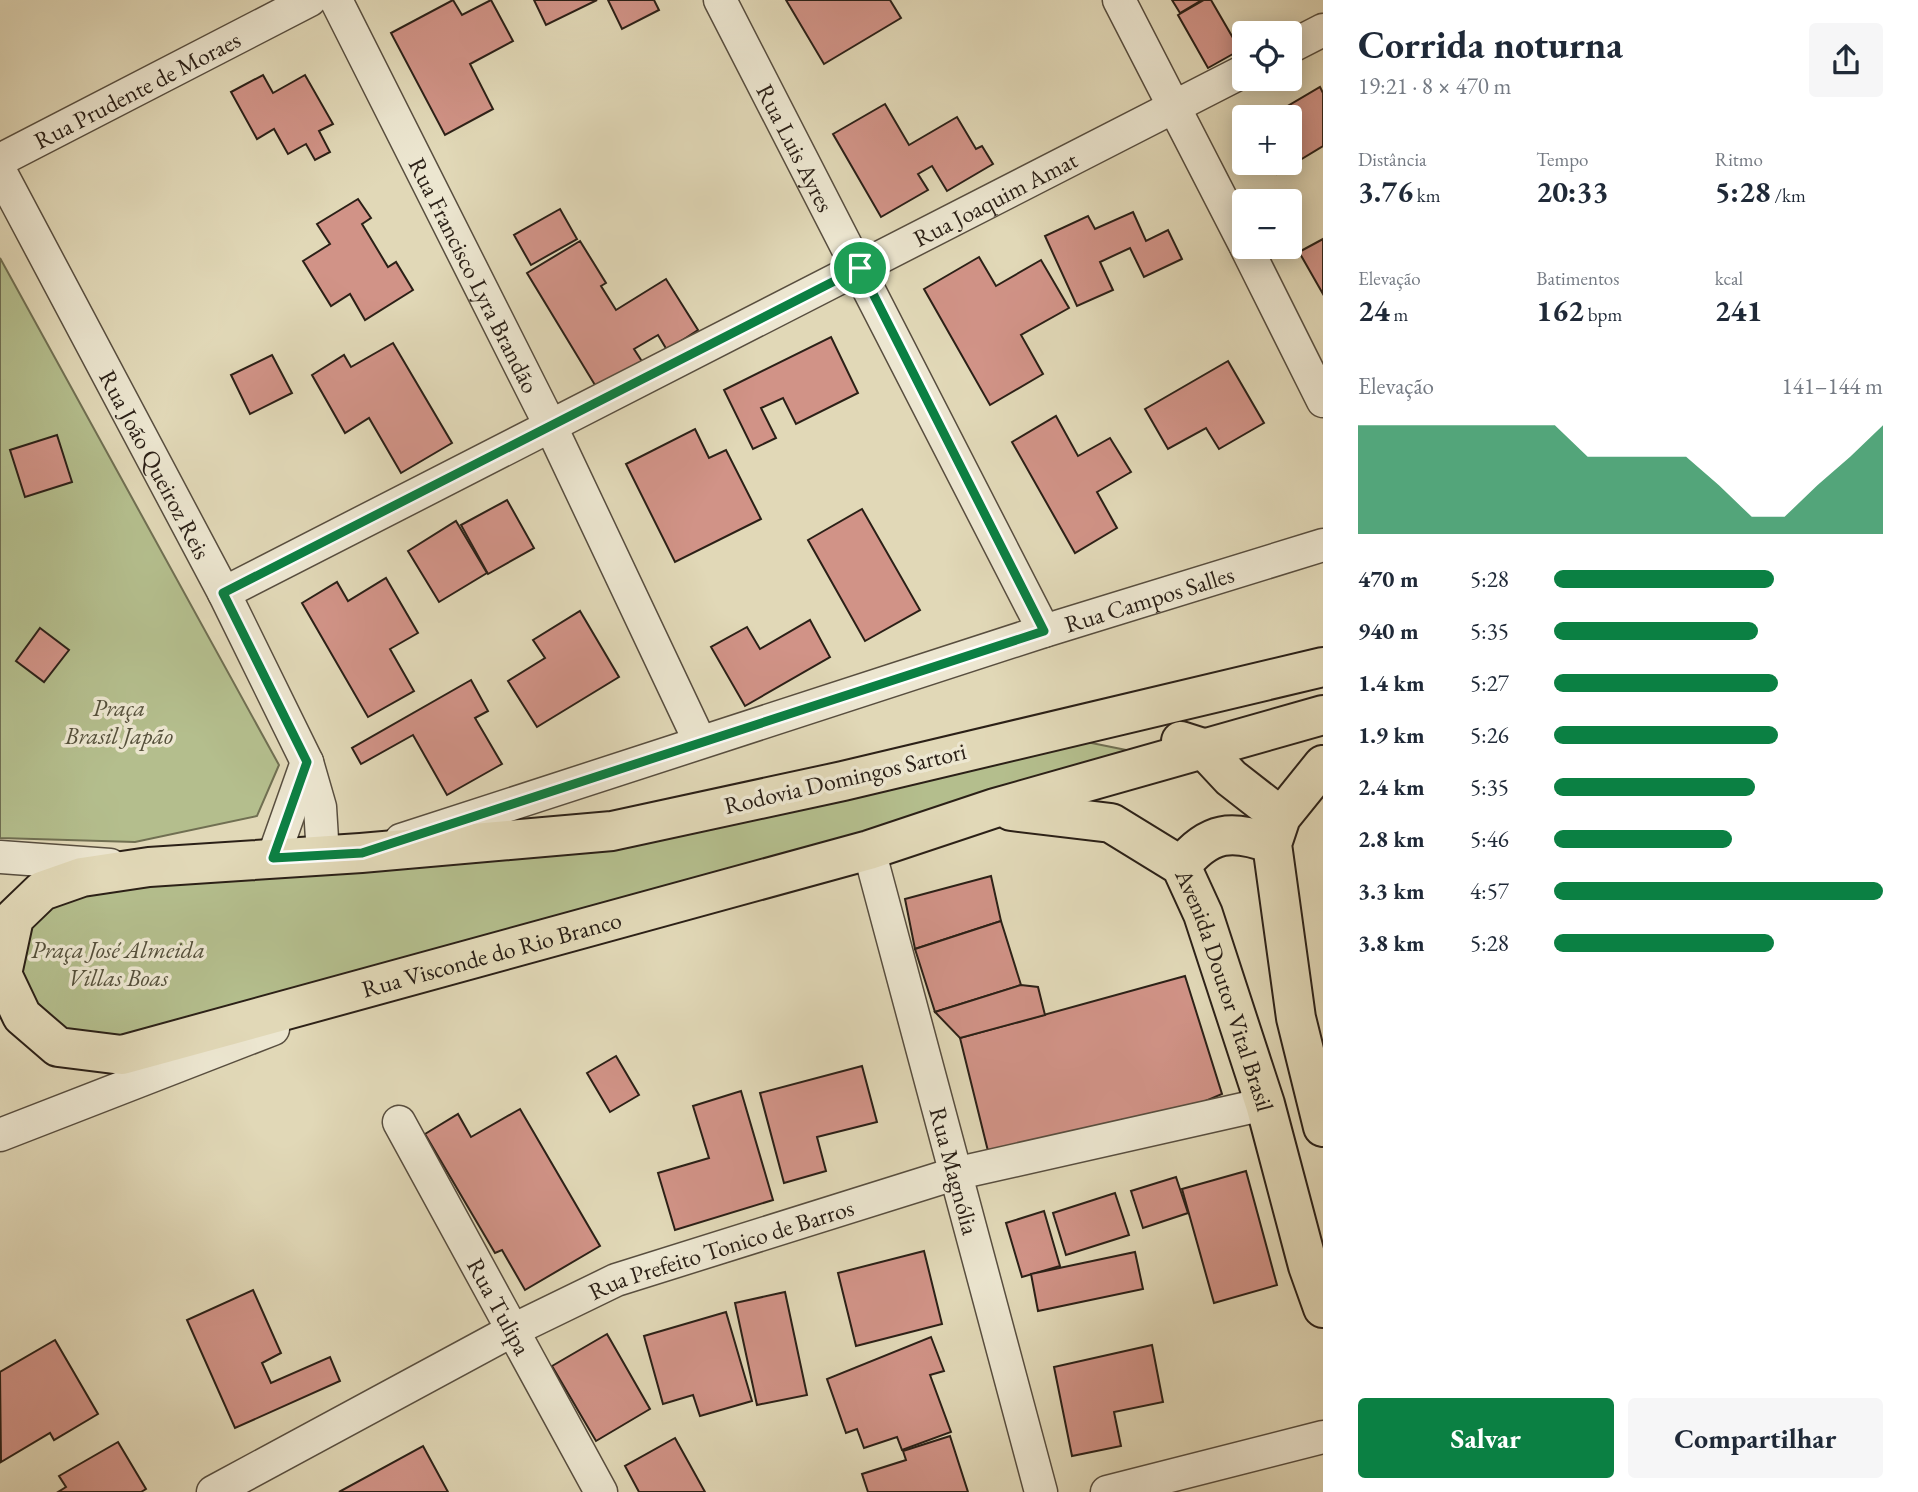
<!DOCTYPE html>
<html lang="pt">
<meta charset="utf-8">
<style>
:root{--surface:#fff;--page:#f6f6f7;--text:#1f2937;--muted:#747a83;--accent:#0b8043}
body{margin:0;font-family:"EB Garamond",serif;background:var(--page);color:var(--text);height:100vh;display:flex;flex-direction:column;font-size:26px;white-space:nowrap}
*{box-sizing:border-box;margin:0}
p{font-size:23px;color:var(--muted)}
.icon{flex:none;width:38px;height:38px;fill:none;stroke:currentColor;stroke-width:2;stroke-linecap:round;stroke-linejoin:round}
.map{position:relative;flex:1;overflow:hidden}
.side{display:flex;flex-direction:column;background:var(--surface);width:595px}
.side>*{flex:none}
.controls{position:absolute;left:1232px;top:21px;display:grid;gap:14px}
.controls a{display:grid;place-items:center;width:70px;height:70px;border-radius:7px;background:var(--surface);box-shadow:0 4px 18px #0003;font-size:35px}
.pin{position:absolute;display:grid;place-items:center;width:60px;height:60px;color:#fff;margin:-30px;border:4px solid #fff;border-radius:50%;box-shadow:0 2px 7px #0007}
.round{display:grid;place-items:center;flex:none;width:74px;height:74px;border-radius:7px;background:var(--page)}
.head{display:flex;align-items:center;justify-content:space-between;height:119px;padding:0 35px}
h1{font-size:38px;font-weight:700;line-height:52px}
.figures{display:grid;grid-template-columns:repeat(3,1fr);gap:10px;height:119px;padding:7px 35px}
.figures div{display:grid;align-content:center}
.figures b{font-size:30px;font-weight:700}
.figures small{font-size:19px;font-weight:400}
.figures p{font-size:19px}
.chart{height:196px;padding:14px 35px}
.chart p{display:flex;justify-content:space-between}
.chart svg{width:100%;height:126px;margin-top:7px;fill:var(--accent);opacity:.7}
.primary-button{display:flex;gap:14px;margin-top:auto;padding:14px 35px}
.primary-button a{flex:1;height:80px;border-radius:7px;background:var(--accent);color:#fff;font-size:28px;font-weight:700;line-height:80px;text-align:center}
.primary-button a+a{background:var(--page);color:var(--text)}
ul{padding:0 35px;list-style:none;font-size:23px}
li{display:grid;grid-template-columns:112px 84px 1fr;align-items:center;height:52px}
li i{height:18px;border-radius:9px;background:var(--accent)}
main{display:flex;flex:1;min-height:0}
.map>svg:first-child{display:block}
.green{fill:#b4be8d;stroke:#706f52;stroke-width:2}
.building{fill:#d19387;stroke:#2b2017;stroke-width:2}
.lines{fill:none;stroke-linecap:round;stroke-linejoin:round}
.minor-casing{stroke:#584e3f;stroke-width:35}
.major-casing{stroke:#2b2017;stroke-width:42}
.minor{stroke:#ece6d0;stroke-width:32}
.major{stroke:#e1d8b7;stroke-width:38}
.route-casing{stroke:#fff;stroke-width:14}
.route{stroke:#0b8043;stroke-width:9}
.labels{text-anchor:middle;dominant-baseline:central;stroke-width:7;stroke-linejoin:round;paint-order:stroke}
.street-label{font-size:24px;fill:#2b2017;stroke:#ece6d0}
.park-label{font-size:24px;font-style:italic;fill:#544f3a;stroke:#ece6d0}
</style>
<main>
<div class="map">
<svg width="1323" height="1492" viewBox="0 0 1323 1492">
<rect width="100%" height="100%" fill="#e1d8b7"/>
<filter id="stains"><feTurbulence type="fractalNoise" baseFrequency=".00286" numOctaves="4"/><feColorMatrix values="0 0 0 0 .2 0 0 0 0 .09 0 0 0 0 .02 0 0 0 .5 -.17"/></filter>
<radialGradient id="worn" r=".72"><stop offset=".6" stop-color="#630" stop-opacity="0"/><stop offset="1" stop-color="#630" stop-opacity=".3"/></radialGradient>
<!-- green -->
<g class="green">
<polygon points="0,258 279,765 257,816 135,842 0,838"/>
<polygon points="1047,734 1151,755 121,1050 25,1014 17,920 44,896 361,858"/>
</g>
<!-- building -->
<g class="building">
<polygon points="453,0 462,15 491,0 513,41 470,64 493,109 445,135 391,33"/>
<polygon points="534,0 597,0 546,25"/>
<polygon points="608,0 654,0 659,10 622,29"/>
<polygon points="786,0 890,0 901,18 824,64"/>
<polygon points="1172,0 1202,0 1180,13"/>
<polygon points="1204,0 1211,0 1240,50 1208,68 1178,15"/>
<polygon points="263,75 273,93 305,75 333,124 319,131 330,152 315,160 306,144 288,154 274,129 257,139 231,92"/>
<polygon points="1320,87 1323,93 1323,146 1277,174 1270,163 1290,163 1290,117 1269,117"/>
<polygon points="885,104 909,145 957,117 976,149 982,146 993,164 947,191 932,166 918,174 928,190 881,217 833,134"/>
<polygon points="358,199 371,218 362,224 388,267 396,262 413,290 365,320 350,294 331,306 303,261 330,244 317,224"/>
<polygon points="560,209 577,239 531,265 514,235"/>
<polygon points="1133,212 1146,241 1168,230 1182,259 1144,277 1130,248 1100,262 1113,290 1077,306 1045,236 1088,216 1095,229"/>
<polygon points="1323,239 1323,294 1299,252"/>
<polygon points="580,241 606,283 601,286 616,310 666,279 698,330 667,350 658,335 634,349 643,363 598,390 527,273"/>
<polygon points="979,257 996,286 1041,260 1069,308 1021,335 1043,374 990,405 924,289"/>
<polygon points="831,337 858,393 796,424 783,398 761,408 776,438 753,449 724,390"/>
<polygon points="393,343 452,443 401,473 369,418 345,433 312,375 344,355 351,367"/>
<polygon points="272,355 292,393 250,414 231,375"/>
<polygon points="1228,361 1264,423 1219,449 1206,428 1168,449 1145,409"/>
<polygon points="1056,416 1078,456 1110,438 1131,472 1097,492 1117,528 1075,553 1012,442"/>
<polygon points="695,429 709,458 726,450 761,519 675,562 626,464"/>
<polygon points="57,435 72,482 25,497 10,450"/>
<polygon points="507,500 534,548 488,574 461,525"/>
<polygon points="862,509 920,610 865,641 808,540"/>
<polygon points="456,521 487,573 439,602 408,551"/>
<polygon points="386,578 418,633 390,649 414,691 368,717 302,603 337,582 348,601"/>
<polygon points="580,611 619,677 537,727 508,681 545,658 533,640"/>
<polygon points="810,620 830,657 745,706 711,647 747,627 760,649"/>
<polygon points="40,628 69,650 44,682 16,661"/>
<polygon points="471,680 488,711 475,718 502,764 447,795 413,735 361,764 352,748"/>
<polygon points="991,876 1001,921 915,949 905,899"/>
<polygon points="1001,921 1021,985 935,1012 915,949"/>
<polygon points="1185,976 1222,1094 1180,1112 988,1151 960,1038"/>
<polygon points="1021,985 1038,987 1045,1015 960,1038 935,1012"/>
<polygon points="616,1056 639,1095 610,1112 587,1073"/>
<polygon points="862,1066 877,1122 817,1137 826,1171 784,1183 760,1093"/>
<polygon points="741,1091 773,1200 675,1230 658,1173 709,1158 693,1106"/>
<polygon points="520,1109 600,1246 525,1290 502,1250 495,1253 425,1134 458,1114 471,1137"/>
<polygon points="1246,1171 1277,1285 1214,1303 1182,1189"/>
<polygon points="1176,1177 1188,1213 1143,1228 1131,1191"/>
<polygon points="1115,1193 1129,1235 1066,1255 1053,1213"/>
<polygon points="1044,1211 1060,1266 1022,1277 1006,1223"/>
<polygon points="924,1251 942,1324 856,1346 838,1273"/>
<polygon points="1135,1252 1143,1289 1038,1311 1031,1274"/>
<polygon points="253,1290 281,1353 262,1363 271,1383 330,1357 340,1381 235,1428 187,1320"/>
<polygon points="785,1292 807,1395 757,1405 735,1303"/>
<polygon points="726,1312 752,1401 700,1416 693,1395 663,1404 644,1336"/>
<polygon points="607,1334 650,1409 596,1441 552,1366"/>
<polygon points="931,1337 944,1371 930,1375 951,1432 902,1450 897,1437 864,1448 857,1429 846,1433 827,1379"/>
<polygon points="55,1340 98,1414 54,1440 50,1433 1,1462 0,1372"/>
<polygon points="1152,1345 1163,1402 1114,1412 1121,1446 1072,1456 1054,1367"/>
<polygon points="950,1436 968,1492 868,1492 862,1474 906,1460 903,1451"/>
<polygon points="675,1438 705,1492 639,1492 625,1466"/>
<polygon points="118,1442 146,1489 141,1492 58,1492 66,1487 59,1476"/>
<polygon points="423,1446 448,1492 339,1492"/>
</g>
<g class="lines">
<!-- minor casing -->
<g class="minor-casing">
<g id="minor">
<path id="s1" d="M336,0L551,427L700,742"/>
<path id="s2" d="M720,0L1044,631"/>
<polyline points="1119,0 1244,243"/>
<polyline points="1290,47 1323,30"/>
<path id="s3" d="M0,160L310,0"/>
<path id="s4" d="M0,171L224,593L307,762L320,807L323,855"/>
<polyline points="1246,247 1323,401"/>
<path id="s5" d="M224,593L1244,71"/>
<path id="s6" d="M401,840L1044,631L1323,545"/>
<path id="s7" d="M869,850L1041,1492"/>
<polyline points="0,857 110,865"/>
<polyline points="273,858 307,762"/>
<path id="s8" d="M399,1122L601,1492"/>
<polyline points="0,1135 273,1029"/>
<path id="s9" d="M213,1492L513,1330L616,1280L954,1174L1265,1104"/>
<polyline points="1107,1492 1323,1437"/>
</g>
</g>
<!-- major casing -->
<g class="major-casing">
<g id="major">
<path id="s10" d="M1323,667L843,781L612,831L361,853L149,867L82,877L42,891L14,918L2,974L22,1016L58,1047L122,1055L869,850L995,808L1323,715"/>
<polyline points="1181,741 1203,748 1231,778 1281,817"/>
<polyline points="1323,765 1281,817 1272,844 1296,1018 1323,1127"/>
<path id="s11" d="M1011,811L1111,823L1181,866L1203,914L1265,1104L1308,1266L1323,1308"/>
<path d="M1181,866C1209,831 1232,829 1272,844"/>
</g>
</g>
<!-- minor -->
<use href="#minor" class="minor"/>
<!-- major -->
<use href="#major" class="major"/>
</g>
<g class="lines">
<!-- route casing -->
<g class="route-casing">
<polygon id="route" points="860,268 1044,631 362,853 273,858 307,762 223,593"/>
</g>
<!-- route -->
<use href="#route" class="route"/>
</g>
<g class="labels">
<!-- street labels -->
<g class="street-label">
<text stroke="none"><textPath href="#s3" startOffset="154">Rua Prudente de Moraes</textPath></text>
<text stroke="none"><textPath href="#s2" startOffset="166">Rua Luis Ayres</textPath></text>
<text stroke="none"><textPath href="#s5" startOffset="866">Rua Joaquim Amat</textPath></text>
<text stroke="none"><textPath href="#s1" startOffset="308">Rua Francisco Lyra Brandão</textPath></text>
<text stroke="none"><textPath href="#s4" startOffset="332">Rua João Queiroz Reis</textPath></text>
<text stroke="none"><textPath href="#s6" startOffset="786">Rua Campos Salles</textPath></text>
<text transform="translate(845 778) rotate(-13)">Rodovia Domingos Sartori</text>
<text stroke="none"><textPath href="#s10" startOffset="1942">Rua Visconde do Rio Branco</textPath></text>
<text stroke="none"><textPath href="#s11" startOffset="315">Avenida Doutor Vital Brasil</textPath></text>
<text stroke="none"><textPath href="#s7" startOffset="332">Rua Magnólia</textPath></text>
<text stroke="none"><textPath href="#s9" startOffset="565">Rua Prefeito Tonico de Barros</textPath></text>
<text stroke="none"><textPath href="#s8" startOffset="210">Rua Tulipa</textPath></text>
</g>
<!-- park labels -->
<g class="park-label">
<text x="119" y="707">Praça<tspan x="119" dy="28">Brasil Japão</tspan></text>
<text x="118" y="949">Praça José Almeida<tspan x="118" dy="28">Villas Boas</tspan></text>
</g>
</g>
<rect width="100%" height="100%" filter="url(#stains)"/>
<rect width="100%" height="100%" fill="url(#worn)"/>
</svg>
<div class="controls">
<a><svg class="icon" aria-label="locate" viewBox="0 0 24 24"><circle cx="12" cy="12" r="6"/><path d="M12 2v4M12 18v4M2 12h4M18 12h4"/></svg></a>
<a>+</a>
<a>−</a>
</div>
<div class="pin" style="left:860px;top:268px;background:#1e9e55"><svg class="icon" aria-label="arrive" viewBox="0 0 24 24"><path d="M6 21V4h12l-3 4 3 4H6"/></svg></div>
</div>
<section class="side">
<div class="head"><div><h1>Corrida noturna</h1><p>19:21 · 8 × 470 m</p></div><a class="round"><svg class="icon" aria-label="share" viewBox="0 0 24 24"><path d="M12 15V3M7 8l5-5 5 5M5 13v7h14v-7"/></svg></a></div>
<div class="figures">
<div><p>Distância</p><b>3.76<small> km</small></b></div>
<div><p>Tempo</p><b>20:33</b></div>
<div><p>Ritmo</p><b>5:28<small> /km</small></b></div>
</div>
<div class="figures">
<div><p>Elevação</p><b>24<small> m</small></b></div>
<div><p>Batimentos</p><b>162<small> bpm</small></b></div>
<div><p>kcal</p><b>241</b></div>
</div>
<div class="chart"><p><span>Elevação</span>141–144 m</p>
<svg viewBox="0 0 160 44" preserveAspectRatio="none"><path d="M0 44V6L10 6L20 6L30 6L40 6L50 6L60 6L70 17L80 17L90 17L100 17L110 27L120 38L130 38L140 27L150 17L160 6V44z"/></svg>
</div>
<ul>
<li><b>470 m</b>5:28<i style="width:67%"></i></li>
<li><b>940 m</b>5:35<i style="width:62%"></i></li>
<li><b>1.4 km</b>5:27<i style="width:68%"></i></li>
<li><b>1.9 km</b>5:26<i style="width:68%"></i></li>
<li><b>2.4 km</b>5:35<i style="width:61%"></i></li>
<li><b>2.8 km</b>5:46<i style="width:54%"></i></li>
<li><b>3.3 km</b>4:57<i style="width:100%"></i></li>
<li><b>3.8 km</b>5:28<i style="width:67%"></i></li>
</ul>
<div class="primary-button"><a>Salvar</a><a>Compartilhar</a></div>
</section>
</main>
